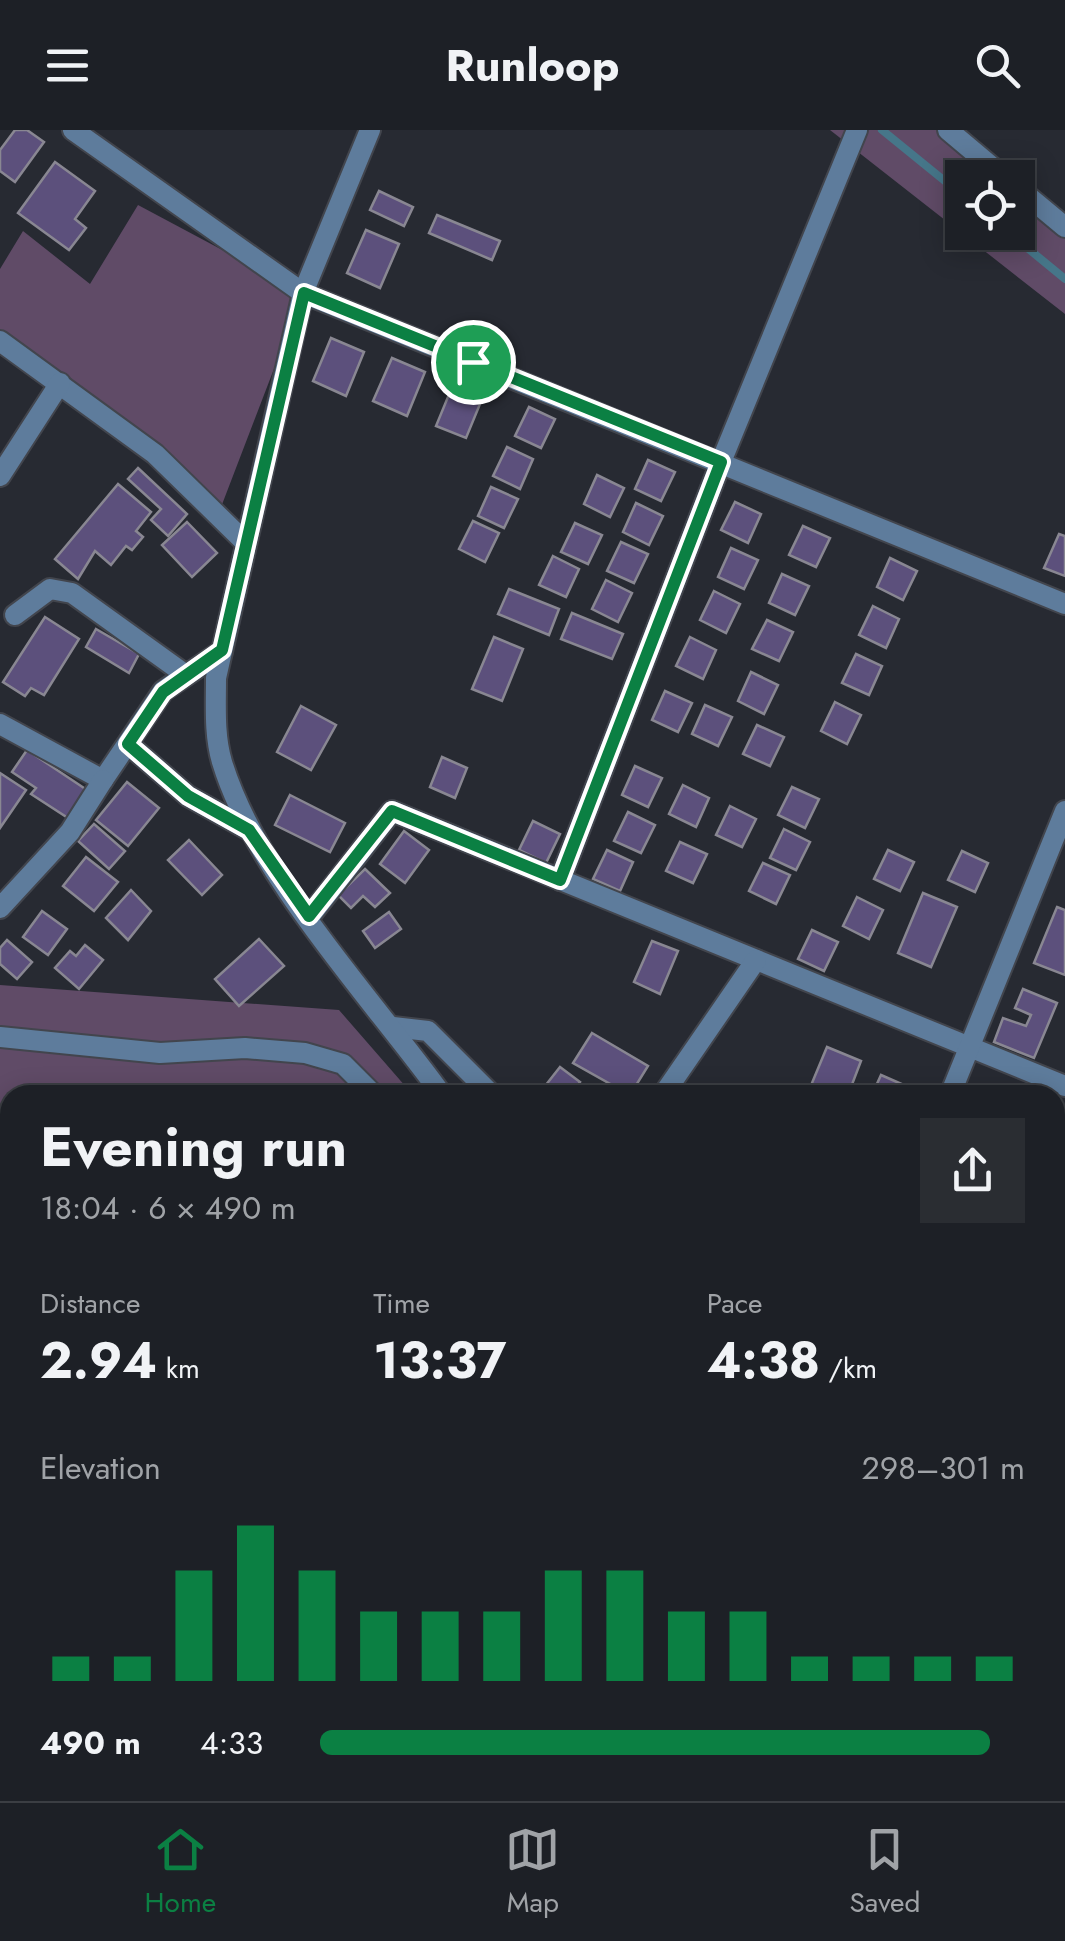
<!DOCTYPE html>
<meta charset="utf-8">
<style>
:root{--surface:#1d2026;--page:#2a2d32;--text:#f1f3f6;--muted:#a0a3a7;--line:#3b3e43;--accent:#0b8043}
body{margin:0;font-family:Jost,sans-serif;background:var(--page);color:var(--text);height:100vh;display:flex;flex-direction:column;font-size:38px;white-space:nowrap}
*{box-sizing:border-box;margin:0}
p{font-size:32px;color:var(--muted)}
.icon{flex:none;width:55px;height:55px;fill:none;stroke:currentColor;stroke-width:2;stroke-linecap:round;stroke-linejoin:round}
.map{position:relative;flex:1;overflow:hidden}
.panel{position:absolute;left:0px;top:955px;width:1065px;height:718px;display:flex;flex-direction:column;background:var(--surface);border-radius:30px 30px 0 0;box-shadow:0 5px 25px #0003,0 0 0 2px var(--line)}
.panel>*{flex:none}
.tools{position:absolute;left:945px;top:30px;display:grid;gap:20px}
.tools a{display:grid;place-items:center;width:90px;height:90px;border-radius:0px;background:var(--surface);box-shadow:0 5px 25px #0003,0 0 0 2px var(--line);font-size:50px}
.pin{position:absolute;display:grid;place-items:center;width:85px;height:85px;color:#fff;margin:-42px;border:5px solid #fff;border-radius:50%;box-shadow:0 2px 10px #0007}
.round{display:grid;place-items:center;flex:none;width:105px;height:105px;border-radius:0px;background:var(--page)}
.headline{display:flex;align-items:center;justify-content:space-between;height:170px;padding:0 40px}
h1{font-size:55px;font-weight:700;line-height:75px}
.metrics{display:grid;grid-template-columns:repeat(3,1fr);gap:15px;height:170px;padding:10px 40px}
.metrics div{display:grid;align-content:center}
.metrics b{font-size:50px;font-weight:700}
.metrics small{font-size:28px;font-weight:400}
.metrics p{font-size:28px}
.chart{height:280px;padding:20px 40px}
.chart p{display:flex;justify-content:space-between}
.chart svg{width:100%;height:180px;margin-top:10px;stroke:var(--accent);stroke-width:6}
ul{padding:0 40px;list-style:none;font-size:32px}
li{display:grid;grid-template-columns:160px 120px 1fr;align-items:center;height:75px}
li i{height:25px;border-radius:12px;background:var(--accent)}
header{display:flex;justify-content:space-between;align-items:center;height:130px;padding:0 40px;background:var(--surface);font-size:45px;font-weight:700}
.tab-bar{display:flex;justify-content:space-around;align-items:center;height:140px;border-top:2px solid var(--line);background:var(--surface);font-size:28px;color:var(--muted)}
.tab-bar a{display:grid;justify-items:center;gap:5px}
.tab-bar .on{color:var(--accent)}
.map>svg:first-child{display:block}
.green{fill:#604b67}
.water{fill:#00455d;stroke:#467689;stroke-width:2.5}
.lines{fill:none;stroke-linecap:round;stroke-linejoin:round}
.stream{stroke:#467689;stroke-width:8}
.river{stroke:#00455d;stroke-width:48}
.building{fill:#5c507c;stroke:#898792;stroke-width:2.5}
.minor-casing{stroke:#42454d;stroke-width:24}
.tertiary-casing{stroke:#42454d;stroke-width:24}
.minor{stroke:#5e7c9c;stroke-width:20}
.tertiary{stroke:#5e7c9c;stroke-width:20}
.route-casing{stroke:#fff;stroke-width:20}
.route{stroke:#0b8043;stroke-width:12}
</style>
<header><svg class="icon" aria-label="menu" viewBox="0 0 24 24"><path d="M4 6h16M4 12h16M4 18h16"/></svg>Runloop<svg class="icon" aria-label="search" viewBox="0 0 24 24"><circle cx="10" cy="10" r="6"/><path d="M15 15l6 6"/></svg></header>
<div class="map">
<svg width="1065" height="1671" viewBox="0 0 1065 1671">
<rect width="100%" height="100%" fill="#272a32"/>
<!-- green -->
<g class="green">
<polygon points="830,0 948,0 1005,47 962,48 962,102 1018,102 1018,58 1065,97 1065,184"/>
<polygon points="138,75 303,163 218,385 0,211 0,139 23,101 90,154"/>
<polygon points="0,855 339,880 413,965 10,965 10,1408 0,1403"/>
<polygon points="1020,1662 1027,1671 406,1671 398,1663"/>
</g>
<!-- water -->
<g class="water">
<polygon points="0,1162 10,1165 10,1266 0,1264"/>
<polygon points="794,1663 906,1663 913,1671 800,1671"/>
</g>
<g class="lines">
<!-- stream -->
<g class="stream">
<polyline points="882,0 962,65"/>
<polyline points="1008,102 1065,149"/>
</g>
<!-- river -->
<polyline class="river" points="909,1662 915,1671"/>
</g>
<!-- building -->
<g class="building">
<polygon points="15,0 27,0 44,12 15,52 0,41 0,20"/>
<polygon points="55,32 95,61 75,89 86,98 69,120 18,83"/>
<polygon points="379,61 413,77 404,96 370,80"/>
<polygon points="437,85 500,111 492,130 429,103"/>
<polygon points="366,100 399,114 380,158 347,143"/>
<polygon points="331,208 364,222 346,266 313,251"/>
<polygon points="392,228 425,242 407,286 373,271"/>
<polygon points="450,262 480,274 466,308 436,296"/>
<polygon points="529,277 555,289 541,318 515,306"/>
<polygon points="507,317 533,329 520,359 493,346"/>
<polygon points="648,330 675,342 661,371 635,359"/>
<polygon points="138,338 187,384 168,406 151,390 161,379 128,349"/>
<polygon points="597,345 624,358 610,387 584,374"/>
<polygon points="118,354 151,382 136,401 143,407 132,420 126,416 111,435 95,421 78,449 55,429"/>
<polygon points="491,357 518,369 504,398 478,386"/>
<polygon points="735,372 761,384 748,413 721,400"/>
<polygon points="636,373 663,386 649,415 623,402"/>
<polygon points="473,391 499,403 485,432 459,419"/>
<polygon points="187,392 217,423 192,447 162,415"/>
<polygon points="575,393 602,405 588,434 561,422"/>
<polygon points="803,396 830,408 816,437 789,425"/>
<polygon points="1059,404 1065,406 1065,446 1044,438"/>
<polygon points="621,412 648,424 634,453 607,441"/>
<polygon points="731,418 758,430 744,459 718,447"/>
<polygon points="553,426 579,439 566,467 539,455"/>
<polygon points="890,428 917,441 903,470 877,457"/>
<polygon points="782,444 809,456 795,485 769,473"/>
<polygon points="606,450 632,463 618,492 592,479"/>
<polygon points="509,459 559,479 549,505 498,484"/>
<polygon points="714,461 740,474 726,503 700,490"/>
<polygon points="873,476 899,489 886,518 859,505"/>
<polygon points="572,483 623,504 612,529 561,509"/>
<polygon points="45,487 79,509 44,565 31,558 25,566 3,552"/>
<polygon points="767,490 793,502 779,531 752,519"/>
<polygon points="96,499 139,524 129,543 86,517"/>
<polygon points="494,507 523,519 502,571 472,559"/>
<polygon points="690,507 716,520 703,549 676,536"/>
<polygon points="856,524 882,536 869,565 842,553"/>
<polygon points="751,542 778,555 764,584 738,571"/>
<polygon points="665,561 692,573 678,602 652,590"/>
<polygon points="835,572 861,585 847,614 821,601"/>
<polygon points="705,575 732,587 718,616 692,604"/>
<polygon points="301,576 336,595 311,640 277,622"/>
<polygon points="757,595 784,607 770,636 743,624"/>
<polygon points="27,620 87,660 68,688 31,664 36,658 12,642"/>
<polygon points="442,627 467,638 455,668 430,657"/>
<polygon points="635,636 662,648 648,677 622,665"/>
<polygon points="0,643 26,660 0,698"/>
<polygon points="127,652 159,678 128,716 96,690"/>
<polygon points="683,655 709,668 696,697 669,684"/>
<polygon points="792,657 819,669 805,698 778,685"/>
<polygon points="290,665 345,693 330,722 275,695"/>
<polygon points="730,676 756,689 742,717 716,705"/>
<polygon points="628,682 655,695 641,723 614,711"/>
<polygon points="533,691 560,704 546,733 519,720"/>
<polygon points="94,694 125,721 109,739 78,711"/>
<polygon points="784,699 810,712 796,740 770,728"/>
<polygon points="404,701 429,720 405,753 380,734"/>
<polygon points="189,710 222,745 202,765 168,730"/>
<polygon points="680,712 707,724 693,753 666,741"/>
<polygon points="607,720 633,732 620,761 593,749"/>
<polygon points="888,720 914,732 900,761 874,749"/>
<polygon points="962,721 988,733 975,762 948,750"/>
<polygon points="86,727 118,752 94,781 63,756"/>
<polygon points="763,733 790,745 776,774 749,761"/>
<polygon points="365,739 390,763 375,777 363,766 351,778 338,765"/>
<polygon points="131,760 151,781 128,810 106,788"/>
<polygon points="923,763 957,777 931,837 898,823"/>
<polygon points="857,767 883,780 869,809 843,796"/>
<polygon points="1057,777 1065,780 1065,845 1034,833"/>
<polygon points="42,781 67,799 48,825 23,807"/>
<polygon points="389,782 401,799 375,818 363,801"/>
<polygon points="812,800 838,812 824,841 798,829"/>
<polygon points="259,809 284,836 239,876 215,849"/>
<polygon points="7,810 32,832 17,849 0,834 0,818"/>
<polygon points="652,811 678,821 660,864 634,852"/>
<polygon points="85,815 103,830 79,859 55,838 70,821 76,826"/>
<polygon points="1023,859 1057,873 1034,928 994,912 1003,888 1026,896 1031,885 1015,878"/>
<polygon points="592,903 648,936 630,965 573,933"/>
<polygon points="827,917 861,931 848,965 807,965"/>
<polygon points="560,937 580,952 570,965 538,965"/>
<polygon points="881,945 913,959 911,965 872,965"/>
<polygon points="1003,956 1021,965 998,965"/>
<polygon points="1058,1299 1065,1301 1065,1369 1055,1366"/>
<polygon points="249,1662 278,1662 271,1671 259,1671"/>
</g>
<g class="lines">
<!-- minor casing -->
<g class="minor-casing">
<g id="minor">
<polyline points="948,0 1005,48"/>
<polyline points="1018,58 1065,97"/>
<polyline points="303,163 370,0"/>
<polyline points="0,211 155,324 245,412"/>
<polyline points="0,346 60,253"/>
<polyline points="15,485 50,459 72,463 186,545"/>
<polyline points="0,594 103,650 163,561 222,521"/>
<polyline points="128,614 188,666 249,700"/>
<polyline points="560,750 721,332 857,0"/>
<polyline points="0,778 70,702 103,650"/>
<polyline points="309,787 392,681 1065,956"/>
<polyline points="393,897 428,901 492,965"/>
<polyline points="0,907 160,923 245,918 305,923 343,934 374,965"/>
<polyline points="663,965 756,830"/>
<polyline points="950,965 1065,681"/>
<polyline points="0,1356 10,1359"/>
<polyline points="1055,1389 1065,1395"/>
<polyline points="0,1495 10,1483"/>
<polyline points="1055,1644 1065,1655"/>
<polyline points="403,1662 411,1671"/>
</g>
</g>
<!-- tertiary casing -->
<g class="tertiary-casing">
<g id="tertiary">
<polyline points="73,0 303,163 1065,474"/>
<path d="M303,163L216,548C216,576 214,605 222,632C257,747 371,867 442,965"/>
<polyline points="1055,1437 1065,1441"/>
<polyline points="492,1671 500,1662"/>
</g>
</g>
<!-- minor -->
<use href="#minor" class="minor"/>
<!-- tertiary -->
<use href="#tertiary" class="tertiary"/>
</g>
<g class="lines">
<!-- route casing -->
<g class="route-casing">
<polygon id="route" points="304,163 721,332 560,750 392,681 309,786 249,700 188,666 128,614 163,562 222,520"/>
</g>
<!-- route -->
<use href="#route" class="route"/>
</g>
</svg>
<div class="tools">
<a><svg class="icon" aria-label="locate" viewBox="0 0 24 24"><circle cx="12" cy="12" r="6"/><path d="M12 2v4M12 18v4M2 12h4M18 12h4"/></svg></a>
</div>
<div class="pin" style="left:473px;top:232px;background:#1e9e55"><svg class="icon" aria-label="arrive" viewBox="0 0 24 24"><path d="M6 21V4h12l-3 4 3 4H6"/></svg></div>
<section class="panel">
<div class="headline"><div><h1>Evening run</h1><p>18:04 · 6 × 490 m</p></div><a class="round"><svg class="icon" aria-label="share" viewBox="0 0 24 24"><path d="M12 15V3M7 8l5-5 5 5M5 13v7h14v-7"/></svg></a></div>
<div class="metrics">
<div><p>Distance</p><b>2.94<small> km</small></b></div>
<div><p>Time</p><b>13:37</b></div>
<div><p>Pace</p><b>4:38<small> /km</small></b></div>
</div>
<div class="chart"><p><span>Elevation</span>298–301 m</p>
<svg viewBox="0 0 160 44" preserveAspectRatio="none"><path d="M5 44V38M15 44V38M25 44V17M35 44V6M45 44V17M55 44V27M65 44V27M75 44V27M85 44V17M95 44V17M105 44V27M115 44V27M125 44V38M135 44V38M145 44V38M155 44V38"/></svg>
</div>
<ul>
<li><b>490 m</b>4:33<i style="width:95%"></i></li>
</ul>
</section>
</div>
<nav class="tab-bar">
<a class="on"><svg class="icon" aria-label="home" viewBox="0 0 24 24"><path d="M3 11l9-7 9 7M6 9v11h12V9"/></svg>Home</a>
<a><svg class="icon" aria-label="map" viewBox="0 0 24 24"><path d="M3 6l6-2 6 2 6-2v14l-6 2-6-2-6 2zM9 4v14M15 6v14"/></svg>Map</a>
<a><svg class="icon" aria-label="saved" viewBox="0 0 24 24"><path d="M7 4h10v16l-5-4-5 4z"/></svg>Saved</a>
</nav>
